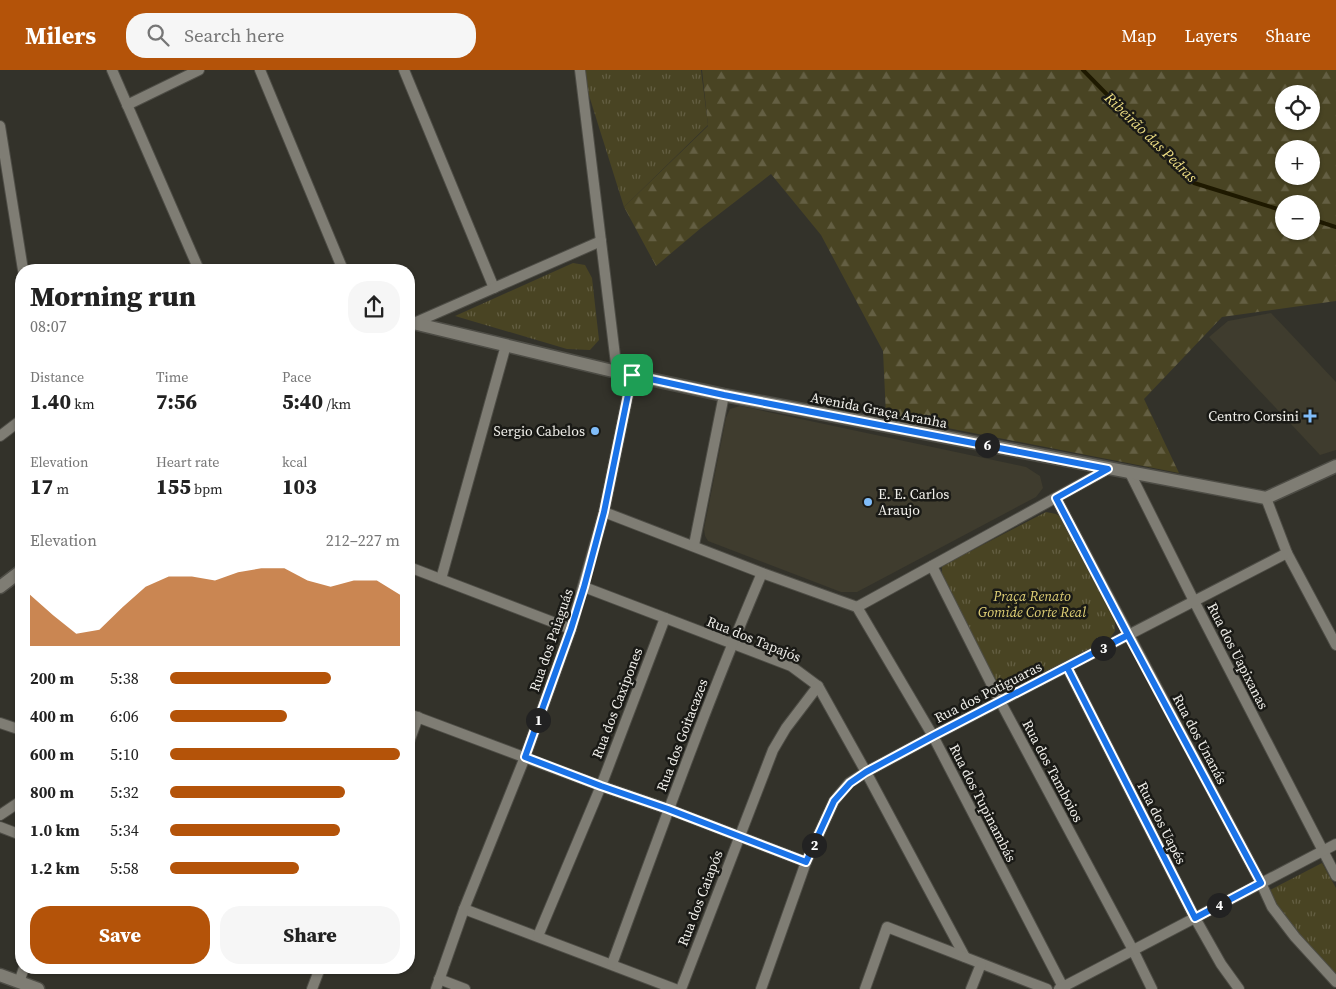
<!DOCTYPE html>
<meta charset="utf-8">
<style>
:root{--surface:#fff;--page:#f6f6f6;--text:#222;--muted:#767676;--accent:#b45309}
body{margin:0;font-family:"Source Serif 4",serif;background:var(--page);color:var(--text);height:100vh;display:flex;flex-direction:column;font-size:19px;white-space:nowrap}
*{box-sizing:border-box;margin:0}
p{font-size:16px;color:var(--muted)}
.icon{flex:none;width:28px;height:28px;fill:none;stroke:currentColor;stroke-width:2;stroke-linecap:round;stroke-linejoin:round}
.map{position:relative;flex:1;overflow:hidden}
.panel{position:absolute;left:15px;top:194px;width:400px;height:710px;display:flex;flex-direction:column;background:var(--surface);border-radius:20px;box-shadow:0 1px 4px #0004}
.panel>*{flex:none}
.controls{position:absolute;left:1275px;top:15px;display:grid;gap:10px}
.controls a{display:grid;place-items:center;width:45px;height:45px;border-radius:50%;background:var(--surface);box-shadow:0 1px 4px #0004;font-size:25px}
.pin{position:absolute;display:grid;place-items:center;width:42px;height:42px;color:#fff;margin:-21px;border-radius:10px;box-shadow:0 2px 8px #0006}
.km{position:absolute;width:25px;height:25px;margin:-12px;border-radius:50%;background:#222;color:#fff;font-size:14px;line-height:25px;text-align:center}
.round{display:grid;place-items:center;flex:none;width:52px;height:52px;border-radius:20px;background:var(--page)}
.overview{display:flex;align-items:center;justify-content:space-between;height:85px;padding:0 15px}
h1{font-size:28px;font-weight:800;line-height:38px}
.metrics{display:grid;grid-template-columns:repeat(3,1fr);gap:8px;height:85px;padding:5px 15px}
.metrics div{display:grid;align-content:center}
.metrics b{font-size:21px;font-weight:800}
.metrics small{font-size:14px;font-weight:400}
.metrics p{font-size:14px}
.chart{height:140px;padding:10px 15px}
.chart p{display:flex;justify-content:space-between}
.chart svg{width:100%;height:90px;margin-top:5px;fill:var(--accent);opacity:.7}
.button{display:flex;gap:10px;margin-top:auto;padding:10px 15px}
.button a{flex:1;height:58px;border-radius:20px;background:var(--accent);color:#fff;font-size:20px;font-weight:800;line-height:58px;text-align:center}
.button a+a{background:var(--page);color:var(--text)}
ul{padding:0 15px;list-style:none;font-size:16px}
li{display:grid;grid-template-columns:80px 60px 1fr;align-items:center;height:38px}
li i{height:12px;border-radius:6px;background:var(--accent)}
header{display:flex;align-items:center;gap:30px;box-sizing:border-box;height:70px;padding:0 25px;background:var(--accent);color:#fff}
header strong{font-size:24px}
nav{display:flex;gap:28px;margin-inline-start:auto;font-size:18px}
.search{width:350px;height:45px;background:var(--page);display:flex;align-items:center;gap:12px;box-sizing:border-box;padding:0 18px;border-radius:20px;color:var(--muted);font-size:19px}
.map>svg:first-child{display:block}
.built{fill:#3f3c2e}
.grass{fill:url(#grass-tufts)}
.forest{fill:url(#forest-firs);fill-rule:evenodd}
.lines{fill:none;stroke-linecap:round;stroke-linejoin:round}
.stream{stroke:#1e1900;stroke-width:4}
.minor-casing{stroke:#4e4d46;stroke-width:12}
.tertiary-casing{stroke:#4e4d46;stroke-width:15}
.minor{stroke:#7f7d74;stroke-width:10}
.tertiary{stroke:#7f7d74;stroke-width:12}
.route-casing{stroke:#fff;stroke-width:10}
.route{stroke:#1a73e8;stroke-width:6}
.poi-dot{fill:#80bdfa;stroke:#1a1a16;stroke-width:2}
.labels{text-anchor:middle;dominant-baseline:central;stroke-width:5;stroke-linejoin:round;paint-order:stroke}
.street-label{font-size:14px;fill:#f0efea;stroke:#1a1a16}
.poi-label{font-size:14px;fill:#f0efea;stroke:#1a1a16;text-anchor:end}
.park-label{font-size:14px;font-style:italic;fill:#dfcf75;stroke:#1a1a16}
.water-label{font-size:15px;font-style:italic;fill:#eddd83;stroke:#1a1a16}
</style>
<header>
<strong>Milers</strong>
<div class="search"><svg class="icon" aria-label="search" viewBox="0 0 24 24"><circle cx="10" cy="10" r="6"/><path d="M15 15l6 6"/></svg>Search here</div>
<nav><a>Map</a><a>Layers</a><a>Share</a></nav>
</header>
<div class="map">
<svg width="1336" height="919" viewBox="0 0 1336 919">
<defs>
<pattern id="grass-tufts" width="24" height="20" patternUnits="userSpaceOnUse" patternTransform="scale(1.25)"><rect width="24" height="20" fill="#494423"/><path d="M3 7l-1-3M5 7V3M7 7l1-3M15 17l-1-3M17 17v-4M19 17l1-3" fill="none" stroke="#645f43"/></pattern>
<pattern id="forest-firs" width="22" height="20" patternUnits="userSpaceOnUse" patternTransform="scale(1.25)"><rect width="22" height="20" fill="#494423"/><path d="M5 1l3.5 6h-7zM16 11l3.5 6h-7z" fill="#645f43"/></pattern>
</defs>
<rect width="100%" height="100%" fill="#33322a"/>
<!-- built -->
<g class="built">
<polygon points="1271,243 1336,312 1336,380 1320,385 1209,267 1228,251"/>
<polygon points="740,336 1026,397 1040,406 1043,418 1036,427 857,522 841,522 708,471 705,466 704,459 726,348 730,339"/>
</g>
<!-- grass -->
<g class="grass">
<polygon points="581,0 701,0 708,55 624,137"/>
<polygon points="573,193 585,195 592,208 599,270 590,280 567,279 455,246"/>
<polygon points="1046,442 1056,444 1066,451 1115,547 1115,561 1108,571 1017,618 1007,619 993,608 942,504 942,496"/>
<polygon points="1322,793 1336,818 1336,906 1316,886 1280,841 1270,820"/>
</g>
<!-- forest -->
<path class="forest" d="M702,0H1336V231L1222,247L1144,329L1179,403L886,346L883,281L821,165L771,104L701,158L656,196L624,137L708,56ZM1284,24H1311V51H1284ZM1284,79H1311V106H1284ZM1284,134H1311V161H1284Z"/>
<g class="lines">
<!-- stream -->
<g class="stream">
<polyline points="1083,0 1194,113 1284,141"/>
<polyline points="1311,149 1336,157"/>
</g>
<!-- minor casing -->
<g class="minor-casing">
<g id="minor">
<polyline points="112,0 199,200"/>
<polyline points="260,0 343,200"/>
<polyline points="404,0 494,218"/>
<polyline points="580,0 617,302"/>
<polyline points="127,35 199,0"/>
<polyline points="0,56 23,200"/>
<polyline points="414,253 601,171"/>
<polyline points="0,366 21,350"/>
<polyline points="1130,403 1194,531 1336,806"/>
<polyline points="1056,428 1261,813 1272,837 1295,867 1336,912"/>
<polyline points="1266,428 1287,483 1336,575"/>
<polyline points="604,442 762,503 857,537 933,666 1064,919"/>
<polyline points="694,475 724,325"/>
<polyline points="932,496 1000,631 1133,880 1152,919"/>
<polyline points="409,497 571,559"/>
<polyline points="441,509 506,275"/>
<polyline points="584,517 791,596 818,616 866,702 965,887"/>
<polyline points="857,537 1108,399"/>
<polyline points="1067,597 1195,848 1221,894 1239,919"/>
<polyline points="409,644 601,716 668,739 806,792"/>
<polyline points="0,653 21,660"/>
<polyline points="409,672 418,647"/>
<polyline points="0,745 21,731"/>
<polyline points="0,757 21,765"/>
<polyline points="464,839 675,919"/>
<polyline points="538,866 601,716 665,548"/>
<path d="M612,894C660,763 707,632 762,503"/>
<polyline points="439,909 465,919"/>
<polyline points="19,912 24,898"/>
<polyline points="312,919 320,898"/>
<polyline points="436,919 464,839 525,687 571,559 604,442 632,305"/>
<polyline points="681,919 773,680 786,658 818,616"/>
<polyline points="761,919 806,792 834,731 849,713 866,702 933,666 1287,483"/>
<polyline points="865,919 887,857 1047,919"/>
<polyline points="971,919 981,894"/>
<polyline points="1059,919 1336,774"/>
</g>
</g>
<!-- tertiary casing -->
<g class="tertiary-casing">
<g id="tertiary">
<polyline points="409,252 617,302 724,325 1266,428 1336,396"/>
<polyline points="0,517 21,501"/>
<polyline points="0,905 38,919"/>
</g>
</g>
<!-- minor -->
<use href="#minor" class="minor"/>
<!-- tertiary -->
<use href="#tertiary" class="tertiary"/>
</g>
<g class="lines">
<!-- route casing -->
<g class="route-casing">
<polyline id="route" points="632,305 604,442 584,517 571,559 525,687 601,716 668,739 806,792 834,731 850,713 866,702 933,666 1128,565 1261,813 1195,848 1067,597 1128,565 1056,428 1108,399 724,325 632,305"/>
</g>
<!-- route -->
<use href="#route" class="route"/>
</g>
<!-- markers -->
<g class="poi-dot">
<path d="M1307.5 338.5h5v5h5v5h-5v5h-5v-5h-5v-5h5z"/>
<circle cx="595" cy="361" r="5"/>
<circle cx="868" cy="432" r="5"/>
</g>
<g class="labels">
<!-- street labels -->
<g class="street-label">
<text transform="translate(879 340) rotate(11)">Avenida Graça Aranha</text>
<text transform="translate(754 569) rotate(22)">Rua dos Tapajós</text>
<text transform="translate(551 570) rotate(-71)">Rua dos Paiaguás</text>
<text transform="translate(1238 586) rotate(63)">Rua dos Uapixanas</text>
<text transform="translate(988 622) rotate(-27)">Rua dos Potiguaras</text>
<text transform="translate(617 633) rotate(-69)">Rua dos Caxipones</text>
<text transform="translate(682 665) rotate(-69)">Rua dos Goitacazes</text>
<text transform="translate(1200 669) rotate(62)">Rua dos Unanás</text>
<text transform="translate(1053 701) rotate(62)">Rua dos Tamboios</text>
<text transform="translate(983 733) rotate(63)">Rua dos Tupinambás</text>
<text transform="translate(1162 753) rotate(63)">Rua dos Uapés</text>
<text transform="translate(700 828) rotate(-69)">Rua dos Caiapós</text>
</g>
<!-- poi labels -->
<g class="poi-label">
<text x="1299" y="346">Centro Corsini</text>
<text x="585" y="361">Sergio Cabelos</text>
<text x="878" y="424" text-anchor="start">E. E. Carlos<tspan x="878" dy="16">Araujo</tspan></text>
</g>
<!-- park labels -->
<g class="park-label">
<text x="1032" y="526">Praça Renato<tspan x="1032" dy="16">Gomide Corte Real</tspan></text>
</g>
<!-- water labels -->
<g class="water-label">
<text transform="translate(1151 67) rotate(44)">Ribeirão das Pedras</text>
</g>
</g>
</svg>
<div class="controls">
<a><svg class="icon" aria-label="locate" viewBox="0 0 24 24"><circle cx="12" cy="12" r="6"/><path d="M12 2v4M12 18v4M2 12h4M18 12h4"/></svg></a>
<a>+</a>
<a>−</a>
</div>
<div class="pin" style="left:632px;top:305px;background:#1e9e55"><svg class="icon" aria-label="arrive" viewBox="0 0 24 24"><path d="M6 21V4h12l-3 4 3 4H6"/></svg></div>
<b class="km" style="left:538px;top:650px">1</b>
<b class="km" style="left:814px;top:775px">2</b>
<b class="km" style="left:1103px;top:578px">3</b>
<b class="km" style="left:1219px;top:835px">4</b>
<b class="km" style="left:987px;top:375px">6</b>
<section class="panel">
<div class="overview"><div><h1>Morning run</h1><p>08:07</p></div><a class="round"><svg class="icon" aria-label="share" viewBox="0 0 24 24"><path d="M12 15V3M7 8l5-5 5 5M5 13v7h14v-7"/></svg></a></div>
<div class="metrics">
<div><p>Distance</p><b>1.40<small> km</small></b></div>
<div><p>Time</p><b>7:56</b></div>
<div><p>Pace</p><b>5:40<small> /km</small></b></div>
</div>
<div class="metrics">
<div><p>Elevation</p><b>17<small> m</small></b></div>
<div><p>Heart rate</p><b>155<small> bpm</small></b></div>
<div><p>kcal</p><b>103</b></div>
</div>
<div class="chart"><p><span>Elevation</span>212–227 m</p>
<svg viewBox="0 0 160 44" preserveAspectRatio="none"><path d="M0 44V19L10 29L20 38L30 36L40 25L50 15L60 10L70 10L80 12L90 8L100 6L110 6L120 12L130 15L140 12L150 12L160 19V44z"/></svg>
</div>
<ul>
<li><b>200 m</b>5:38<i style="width:70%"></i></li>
<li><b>400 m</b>6:06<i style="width:51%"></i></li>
<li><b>600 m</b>5:10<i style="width:100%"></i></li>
<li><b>800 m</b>5:32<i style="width:76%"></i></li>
<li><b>1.0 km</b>5:34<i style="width:74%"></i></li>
<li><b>1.2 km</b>5:58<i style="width:56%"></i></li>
</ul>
<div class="button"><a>Save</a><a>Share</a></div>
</section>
</div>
